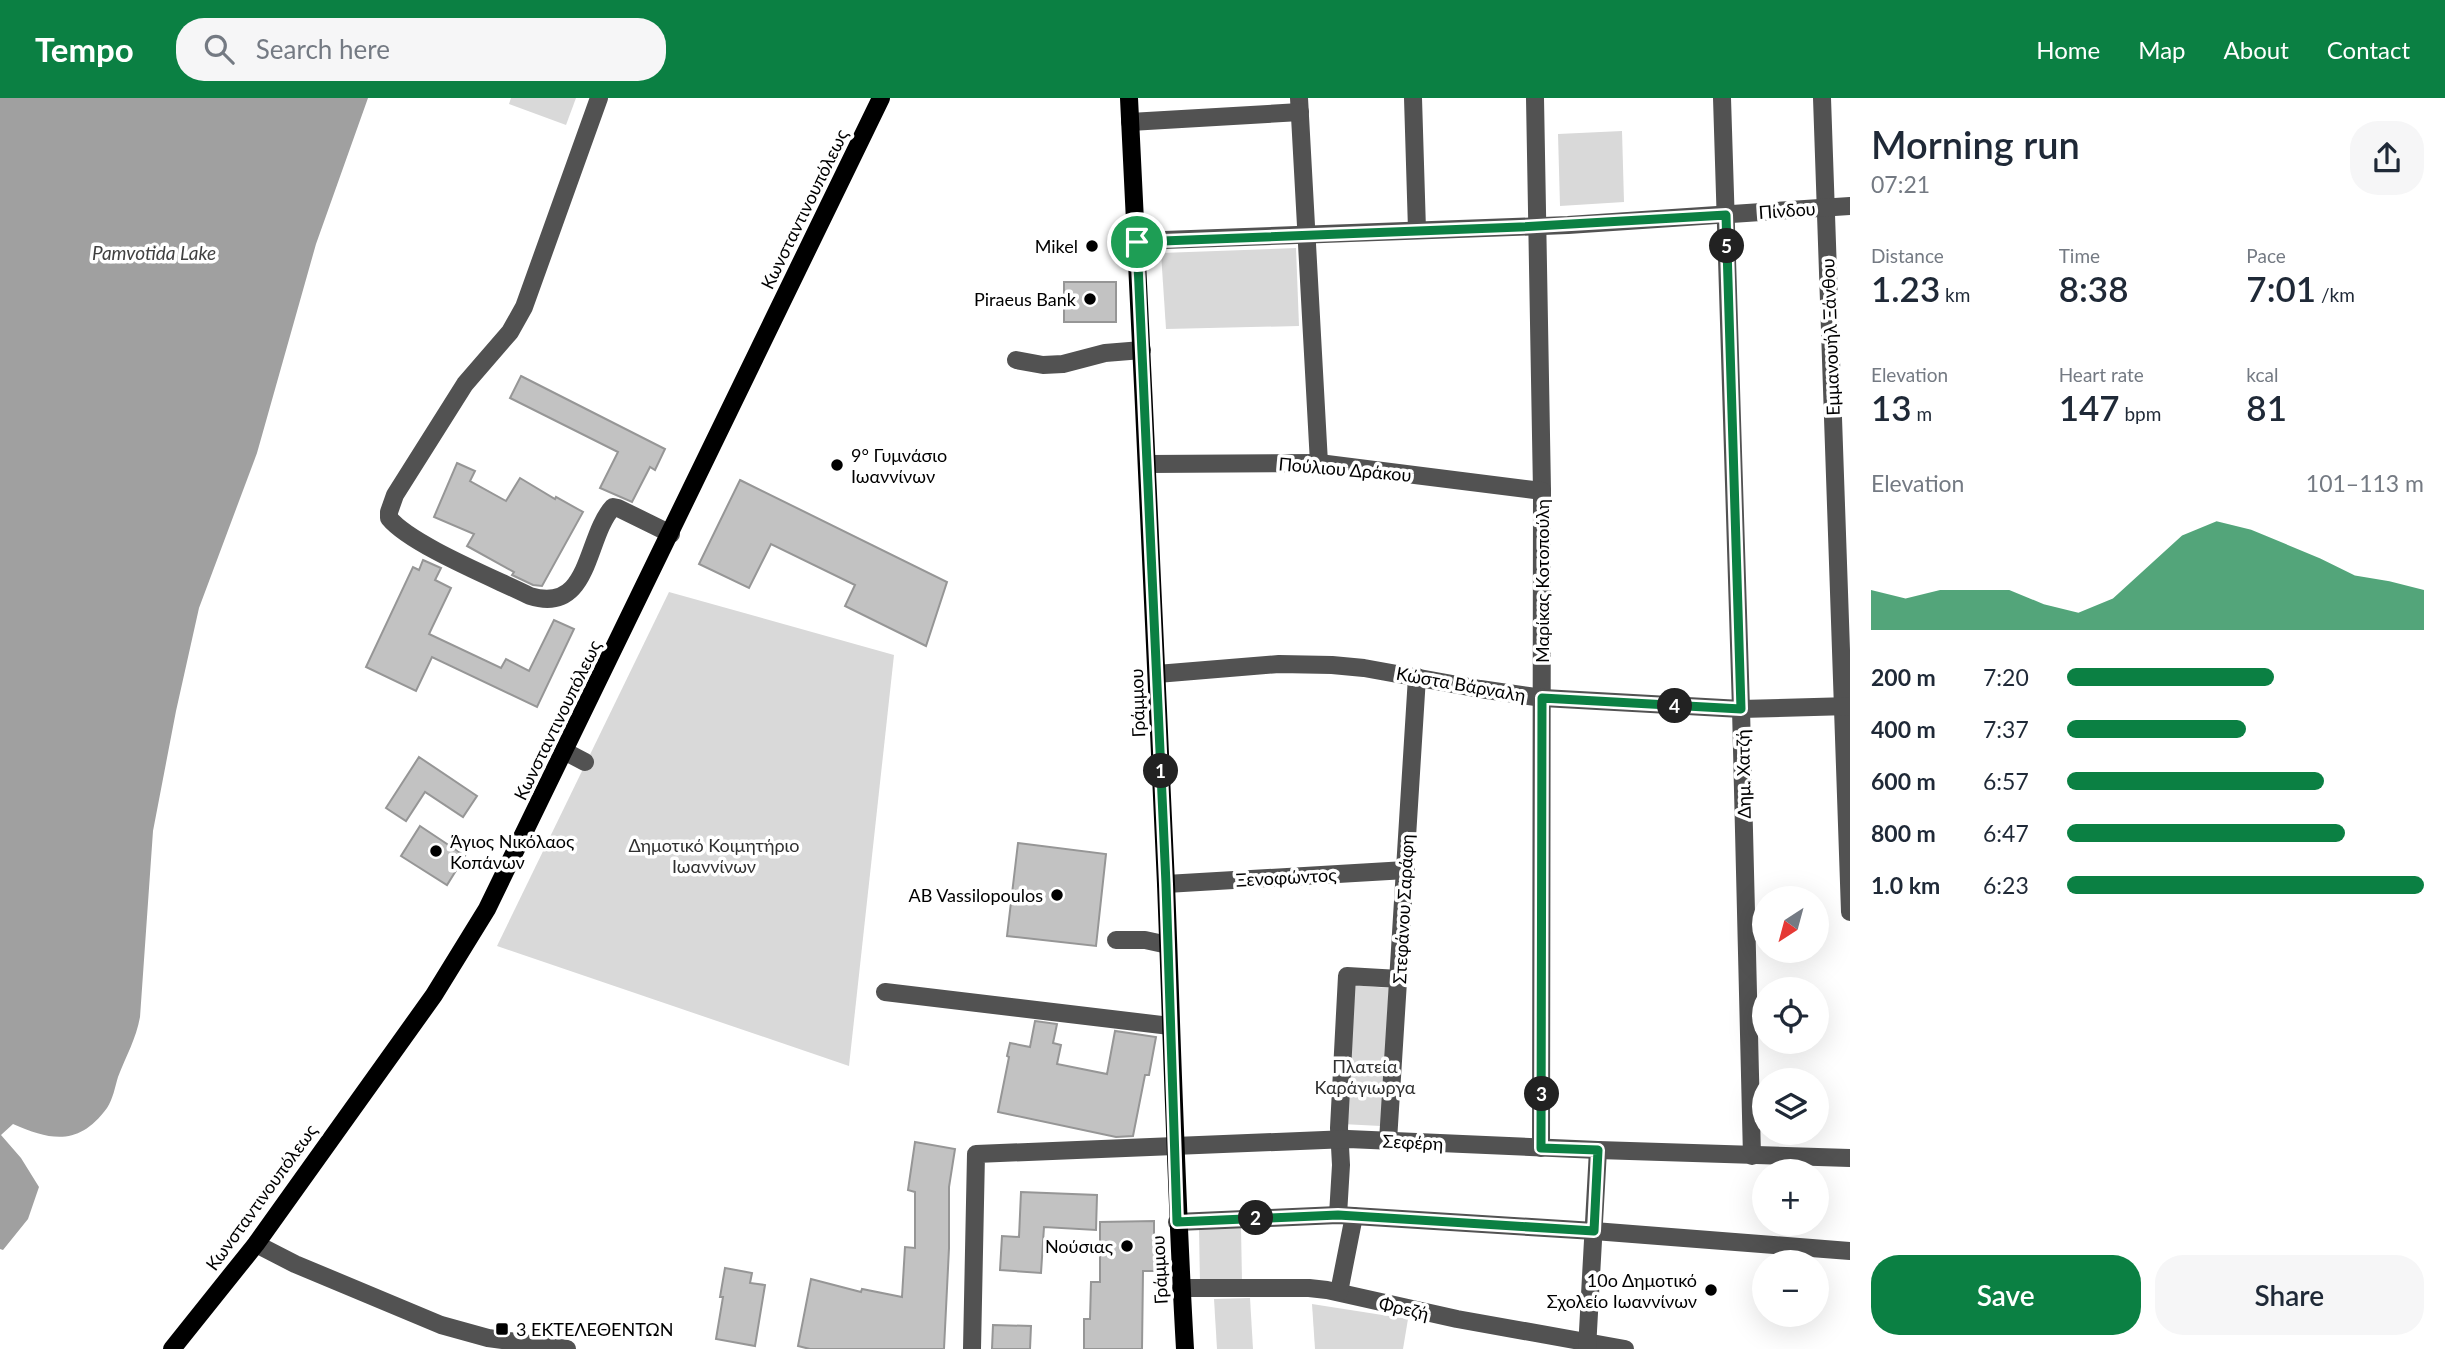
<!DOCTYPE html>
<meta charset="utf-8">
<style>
:root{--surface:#fff;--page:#f6f6f7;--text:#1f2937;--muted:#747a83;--accent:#0b8043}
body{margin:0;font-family:Lato,sans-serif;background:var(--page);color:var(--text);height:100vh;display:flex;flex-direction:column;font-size:26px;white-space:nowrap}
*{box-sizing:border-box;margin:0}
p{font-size:23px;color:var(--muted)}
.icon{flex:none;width:38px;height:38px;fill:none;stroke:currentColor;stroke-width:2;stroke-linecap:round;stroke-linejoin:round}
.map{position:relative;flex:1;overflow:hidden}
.sheet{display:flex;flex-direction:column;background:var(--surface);width:595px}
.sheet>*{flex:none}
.needle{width:46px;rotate:216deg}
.buttons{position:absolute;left:1752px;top:788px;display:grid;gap:14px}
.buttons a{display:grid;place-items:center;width:77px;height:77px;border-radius:50%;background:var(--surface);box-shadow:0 7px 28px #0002;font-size:35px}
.pin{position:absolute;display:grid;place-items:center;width:60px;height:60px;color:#fff;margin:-30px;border:4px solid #fff;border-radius:50%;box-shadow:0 2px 7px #0007}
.km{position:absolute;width:35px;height:35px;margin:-18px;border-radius:50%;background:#222;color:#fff;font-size:19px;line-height:35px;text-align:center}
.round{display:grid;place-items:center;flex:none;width:74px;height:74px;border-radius:28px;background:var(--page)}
.overview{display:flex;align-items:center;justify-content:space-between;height:119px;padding:0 21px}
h1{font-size:38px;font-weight:600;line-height:52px}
.figures{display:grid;grid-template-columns:repeat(3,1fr);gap:10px;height:119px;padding:7px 21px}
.figures div{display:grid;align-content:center}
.figures b{font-size:35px;font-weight:600}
.figures small{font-size:19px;font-weight:400}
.figures p{font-size:19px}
.chart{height:196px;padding:14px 21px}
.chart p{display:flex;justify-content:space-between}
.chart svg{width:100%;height:126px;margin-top:7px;fill:var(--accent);opacity:.7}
.primary-button{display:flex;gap:14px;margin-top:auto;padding:14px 21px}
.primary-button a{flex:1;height:80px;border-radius:28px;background:var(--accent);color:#fff;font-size:28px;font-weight:600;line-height:80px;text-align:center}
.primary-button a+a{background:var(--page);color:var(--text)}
ul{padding:0 21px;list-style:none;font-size:23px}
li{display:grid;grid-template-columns:112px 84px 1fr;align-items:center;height:52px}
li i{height:18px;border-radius:9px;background:var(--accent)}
header{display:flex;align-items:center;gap:42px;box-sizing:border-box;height:98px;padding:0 35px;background:var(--accent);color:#fff}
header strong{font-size:33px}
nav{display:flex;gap:38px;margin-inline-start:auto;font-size:24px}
.search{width:490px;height:63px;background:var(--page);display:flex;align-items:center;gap:18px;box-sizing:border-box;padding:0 24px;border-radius:28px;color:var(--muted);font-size:26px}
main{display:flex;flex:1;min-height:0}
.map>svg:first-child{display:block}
.green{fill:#d9d9d9}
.water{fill:#a0a0a0}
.building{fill:#c2c2c2;stroke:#969696;stroke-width:2}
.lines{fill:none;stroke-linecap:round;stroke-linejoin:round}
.minor{stroke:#525252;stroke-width:18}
.major{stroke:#000;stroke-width:18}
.route-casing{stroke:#fff;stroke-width:14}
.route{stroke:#0b8043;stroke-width:9}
.poi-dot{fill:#000;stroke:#fff;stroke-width:2.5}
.labels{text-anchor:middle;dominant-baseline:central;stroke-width:7;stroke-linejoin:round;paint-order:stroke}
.street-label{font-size:18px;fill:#000;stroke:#fff}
.poi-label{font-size:18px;fill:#000;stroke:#fff;text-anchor:end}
.park-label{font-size:18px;fill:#303030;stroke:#fff}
.water-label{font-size:19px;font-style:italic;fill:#414141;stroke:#fff}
</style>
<header>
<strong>Tempo</strong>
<div class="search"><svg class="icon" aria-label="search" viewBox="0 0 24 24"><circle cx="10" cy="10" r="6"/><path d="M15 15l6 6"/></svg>Search here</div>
<nav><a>Home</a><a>Map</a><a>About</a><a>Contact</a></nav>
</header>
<main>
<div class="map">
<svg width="1850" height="1251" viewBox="0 0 1850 1251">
<rect width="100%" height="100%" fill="#fff"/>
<!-- green -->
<g class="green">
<polygon points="511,0 576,0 566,27 509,6"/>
<polygon points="1622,33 1624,104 1560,108 1558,36"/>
<polygon points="1296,150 1299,228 1166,231 1161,155"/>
<polygon points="669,494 894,557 849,968 497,848"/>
<polygon points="1351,887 1389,890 1381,1028 1342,1026"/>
<polygon points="1241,1130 1242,1183 1200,1184 1199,1131"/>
<polygon points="1250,1200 1253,1251 1217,1251 1214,1201"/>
<polygon points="1312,1206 1408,1221 1403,1251 1315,1251"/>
</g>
<!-- water -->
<path class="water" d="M0,0H368L316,146L257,355L199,510L176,613L153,733L140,919C136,941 126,958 118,979C115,989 113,1001 107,1010C79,1048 52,1043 13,1026L1,1037L21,1060L39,1089L28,1121L3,1152L0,1151Z"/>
<!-- building -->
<g class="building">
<rect x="1064" y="184" width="52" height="40"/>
<polygon points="521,278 665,351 655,372 650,369 632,404 600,390 618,354 510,300"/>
<polygon points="457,365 475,373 470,383 506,403 520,380 555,401 556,399 583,414 542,488 533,487 512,477 514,474 467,448 474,436 434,419"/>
<polygon points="740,382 947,484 926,548 845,508 855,487 771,446 749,490 699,466"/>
<polygon points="423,462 441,470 435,482 451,490 429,536 501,570 506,561 529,573 554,522 574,531 537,609 432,559 416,593 366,569 413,469 419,472"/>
<polygon points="419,659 477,698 463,719 425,694 406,723 386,710"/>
<polygon points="420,728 465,758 447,787 401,758"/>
<polygon points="1018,745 1106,756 1096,848 1007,838"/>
<polygon points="1035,923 1057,926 1053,945 1061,947 1057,966 1107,976 1115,933 1156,939 1149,977 1145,977 1133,1038 1116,1039 998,1014 1009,959 1007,958 1010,945 1030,949"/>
<polygon points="915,1044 955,1051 949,1089 949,1150 944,1251 810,1251 798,1248 811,1181 861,1194 862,1191 902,1199 905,1149 915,1150 915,1094 908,1092"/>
<polygon points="1021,1094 1097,1097 1096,1132 1044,1129 1041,1175 1000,1172 1002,1138 1019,1139"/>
<polygon points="1154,1123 1154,1173 1143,1173 1142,1251 1084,1251 1084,1221 1090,1221 1091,1184 1100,1184 1100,1124"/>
<polygon points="725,1170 752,1175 750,1185 765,1187 755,1248 716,1241 723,1199 720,1199"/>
<polygon points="993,1227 1031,1228 1030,1251 992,1251"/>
</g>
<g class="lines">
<!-- minor -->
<g class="minor">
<path d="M599,0L524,209L510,234L465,286L395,397L389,414V420C411,447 496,481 530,498C591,517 585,439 613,409L618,410L671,436"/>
<polyline points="1299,0 1319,365"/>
<polyline points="1413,0 1417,132"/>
<polyline points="1535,0 1542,393 1541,1050"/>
<polyline points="1722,0 1741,611 1752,1058"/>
<polyline points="1822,0 1850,814"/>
<polyline points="1130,24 1300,14"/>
<polyline points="1137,143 1568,127 1850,108"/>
<polyline points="1016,262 1043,267 1063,266 1105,255 1142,252"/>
<polyline points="1148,366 1319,365 1542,393"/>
<polyline points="1157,576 1279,566 1332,567 1364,570 1480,591 1543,600 1741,611 1850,608"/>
<polyline points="564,653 585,664"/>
<polyline points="1166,786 1406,772"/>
<polyline points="1116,842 1145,842 1168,847"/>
<polyline points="885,894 1170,928"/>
<polyline points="1388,1043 1417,579"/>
<polyline points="1338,1117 1341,1067 1339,1030 1347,878 1399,881"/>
<polyline points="1177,1124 1338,1117 1594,1133 1850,1153"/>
<polyline points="256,1146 295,1166 441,1227 488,1240 567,1251"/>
<polyline points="1181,1190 1309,1190 1327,1192 1457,1221 1625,1251"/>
<polyline points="1339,1194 1354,1118"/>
<polyline points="972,1251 976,1056 1348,1041 1598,1052 1850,1060"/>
<polyline points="1587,1251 1598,1052"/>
</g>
<!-- major -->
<g class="major">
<path d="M1129,0C1141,262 1156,524 1166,786C1172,941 1176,1096 1185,1251"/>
<polyline points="172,1251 256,1146 434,897 487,811 881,0"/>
</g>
</g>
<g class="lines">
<!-- route casing -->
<g class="route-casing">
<polygon id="route" points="1726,117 1741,611 1542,600 1541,1050 1598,1052 1594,1133 1338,1117 1177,1124 1166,786 1137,144 1520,129"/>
</g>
<!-- route -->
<use href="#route" class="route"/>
</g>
<!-- markers -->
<g class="poi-dot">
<circle cx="1092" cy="148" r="7"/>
<circle cx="1090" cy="201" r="7"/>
<circle cx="837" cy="367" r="7"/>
<circle cx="436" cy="753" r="7"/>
<circle cx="1057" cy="797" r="7"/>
<circle cx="1127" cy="1148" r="7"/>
<circle cx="1711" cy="1192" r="7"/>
<rect x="495" y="1224" width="14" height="14" rx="3.5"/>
</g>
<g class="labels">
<!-- street labels -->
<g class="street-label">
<text transform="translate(804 111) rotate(-64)">Κωνσταντινουπόλεως</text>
<text transform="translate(1787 112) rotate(-4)">Πίνδου</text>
<text transform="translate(1830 239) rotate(-92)">Εμμανουήλ Ξάνθου</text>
<text transform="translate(1345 371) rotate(5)">Πούλιου Δράκου</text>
<text transform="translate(1542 483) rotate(-90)">Μαρίκας Κοτοπούλη</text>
<text transform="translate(1461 586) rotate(10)">Κώστα Βάρναλη</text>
<text transform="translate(1137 605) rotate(-92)">Γράμμου</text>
<text transform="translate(557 622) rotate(-64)">Κωνσταντινουπόλεως</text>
<text transform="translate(1743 676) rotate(-91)">Δημ. Χατζή</text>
<text transform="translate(1286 779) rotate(-3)">Ξενοφώντος</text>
<text transform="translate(1403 811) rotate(-87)">Στεφάνου Σαράφη</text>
<text transform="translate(1413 1044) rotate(3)">Σεφέρη</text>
<text transform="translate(261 1099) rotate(-54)">Κωνσταντινουπόλεως</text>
<text transform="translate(1159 1172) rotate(-93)">Γράμμου</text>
<text transform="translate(1404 1210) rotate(13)">Φρεζή</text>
</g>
<!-- poi labels -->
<g class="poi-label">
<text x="1078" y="148">Mikel</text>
<text x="1076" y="201">Piraeus Bank</text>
<text x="851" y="357" text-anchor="start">9° Γυμνάσιο<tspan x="851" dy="21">Ιωαννίνων</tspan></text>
<text x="450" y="743" text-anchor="start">Άγιος Νικόλαος<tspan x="450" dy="21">Κοπάνων</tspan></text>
<text x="1043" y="797">AB Vassilopoulos</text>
<text x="1113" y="1148">Νούσιας</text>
<text x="1697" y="1182">10ο Δημοτικό<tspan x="1697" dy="21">Σχολείο Ιωαννίνων</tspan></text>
<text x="516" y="1231" text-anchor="start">3 ΕΚΤΕΛΕΘΕΝΤΩΝ</text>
</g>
<!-- park labels -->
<g class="park-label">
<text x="714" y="747">Δημοτικό Κοιμητήριο<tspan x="714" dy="21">Ιωαννίνων</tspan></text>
<text x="1365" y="968">Πλατεία<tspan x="1365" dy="21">Καράγιωργα</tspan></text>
</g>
<!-- water labels -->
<g class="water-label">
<text x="154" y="154">Pamvotida Lake</text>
</g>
</g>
</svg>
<div class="buttons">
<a><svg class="needle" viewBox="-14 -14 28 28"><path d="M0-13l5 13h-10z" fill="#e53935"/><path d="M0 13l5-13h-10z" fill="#747a83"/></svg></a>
<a><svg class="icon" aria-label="locate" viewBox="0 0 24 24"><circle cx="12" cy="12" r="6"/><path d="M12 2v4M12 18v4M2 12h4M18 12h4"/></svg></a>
<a><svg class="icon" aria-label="layers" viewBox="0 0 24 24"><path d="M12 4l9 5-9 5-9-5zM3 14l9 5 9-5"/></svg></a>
<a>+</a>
<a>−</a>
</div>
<div class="pin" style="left:1137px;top:144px;background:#1e9e55"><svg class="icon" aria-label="arrive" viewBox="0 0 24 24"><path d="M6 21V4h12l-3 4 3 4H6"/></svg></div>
<b class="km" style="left:1161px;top:673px">1</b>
<b class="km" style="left:1256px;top:1120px">2</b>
<b class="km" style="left:1542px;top:996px">3</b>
<b class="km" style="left:1675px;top:608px">4</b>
<b class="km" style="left:1727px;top:148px">5</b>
</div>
<section class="sheet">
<div class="overview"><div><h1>Morning run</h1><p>07:21</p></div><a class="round"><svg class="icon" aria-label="share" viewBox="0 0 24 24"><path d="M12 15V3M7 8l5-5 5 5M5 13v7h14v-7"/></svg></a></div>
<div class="figures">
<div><p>Distance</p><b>1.23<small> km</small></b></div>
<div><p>Time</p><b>8:38</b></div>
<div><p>Pace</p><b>7:01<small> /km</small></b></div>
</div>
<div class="figures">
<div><p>Elevation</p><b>13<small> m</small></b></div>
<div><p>Heart rate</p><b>147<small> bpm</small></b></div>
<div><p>kcal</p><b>81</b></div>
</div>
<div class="chart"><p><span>Elevation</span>101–113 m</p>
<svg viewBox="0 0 160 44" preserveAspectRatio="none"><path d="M0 44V30L10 33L20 30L30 30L40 30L50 35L60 38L70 33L80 22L90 11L100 6L110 9L120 14L130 19L140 25L150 27L160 30V44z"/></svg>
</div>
<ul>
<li><b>200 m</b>7:20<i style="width:58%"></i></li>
<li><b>400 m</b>7:37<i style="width:50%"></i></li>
<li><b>600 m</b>6:57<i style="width:72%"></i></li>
<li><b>800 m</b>6:47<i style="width:78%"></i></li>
<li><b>1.0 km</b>6:23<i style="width:100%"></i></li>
</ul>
<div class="primary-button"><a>Save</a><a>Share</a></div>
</section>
</main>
